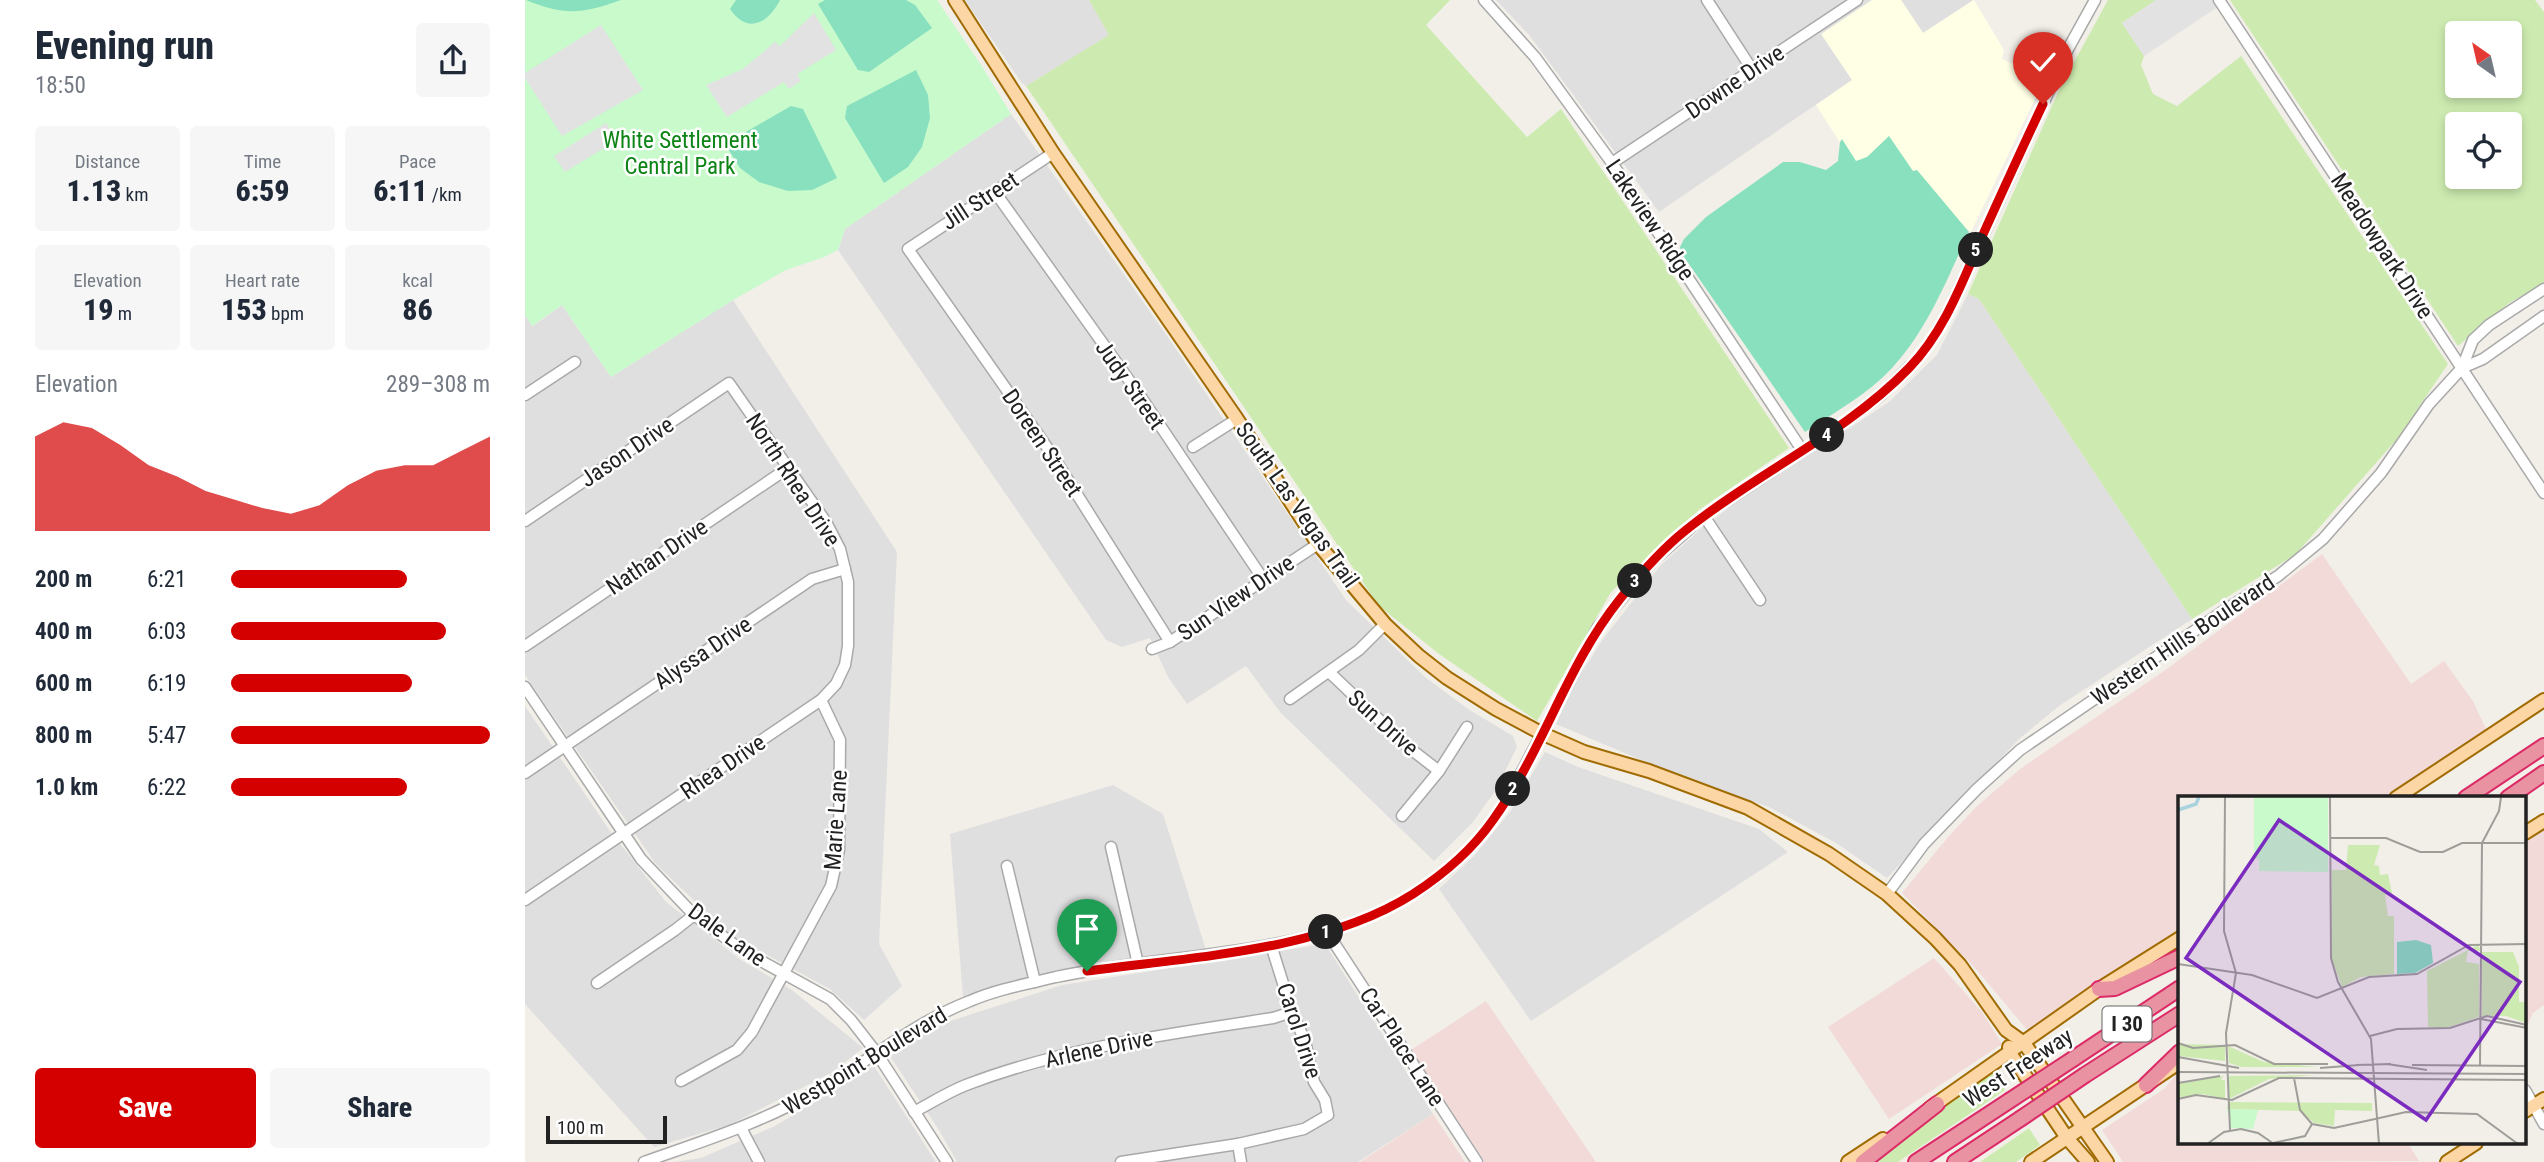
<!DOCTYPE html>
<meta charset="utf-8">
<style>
:root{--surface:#fff;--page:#f6f6f7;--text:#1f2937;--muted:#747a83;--accent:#d40000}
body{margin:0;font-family:"Roboto Condensed",sans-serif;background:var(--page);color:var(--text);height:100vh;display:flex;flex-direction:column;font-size:26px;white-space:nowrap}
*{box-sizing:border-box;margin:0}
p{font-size:23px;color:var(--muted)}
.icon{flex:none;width:38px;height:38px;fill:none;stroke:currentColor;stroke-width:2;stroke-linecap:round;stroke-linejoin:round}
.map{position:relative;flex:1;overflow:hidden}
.panel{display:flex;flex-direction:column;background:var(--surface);width:525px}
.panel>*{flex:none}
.needle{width:46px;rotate:326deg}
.controls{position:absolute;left:1920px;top:21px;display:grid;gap:14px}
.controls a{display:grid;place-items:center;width:77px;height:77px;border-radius:7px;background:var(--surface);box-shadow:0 4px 10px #0003;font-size:35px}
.scale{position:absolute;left:21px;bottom:18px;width:121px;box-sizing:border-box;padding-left:7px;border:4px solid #222;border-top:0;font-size:19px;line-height:24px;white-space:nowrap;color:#222;-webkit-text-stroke:5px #fff;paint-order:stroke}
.pin{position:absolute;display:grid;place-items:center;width:60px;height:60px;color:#fff;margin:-72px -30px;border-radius:50% 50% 50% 0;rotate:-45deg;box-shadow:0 0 7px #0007}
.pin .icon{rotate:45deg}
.km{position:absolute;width:35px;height:35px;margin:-18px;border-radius:50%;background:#222;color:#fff;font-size:19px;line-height:35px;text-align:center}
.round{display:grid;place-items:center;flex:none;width:74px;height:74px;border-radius:7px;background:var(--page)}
.headline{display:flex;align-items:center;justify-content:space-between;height:119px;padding:0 35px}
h1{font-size:38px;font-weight:800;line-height:52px}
.metrics{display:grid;grid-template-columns:repeat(3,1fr);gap:10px;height:119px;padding:7px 35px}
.metrics div{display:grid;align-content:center;border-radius:7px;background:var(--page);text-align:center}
.metrics b{font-size:30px;font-weight:800}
.metrics small{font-size:19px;font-weight:400}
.metrics p{font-size:19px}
.chart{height:196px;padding:14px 35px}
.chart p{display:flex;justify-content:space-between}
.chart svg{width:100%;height:126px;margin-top:7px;fill:var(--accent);opacity:.7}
.cta{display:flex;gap:14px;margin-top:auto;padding:14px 35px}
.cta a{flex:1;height:80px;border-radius:7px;background:var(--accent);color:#fff;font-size:28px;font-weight:800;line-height:80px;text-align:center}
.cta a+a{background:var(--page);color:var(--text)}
ul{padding:0 35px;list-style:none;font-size:23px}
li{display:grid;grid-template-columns:112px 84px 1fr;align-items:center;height:52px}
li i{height:18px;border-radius:9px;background:var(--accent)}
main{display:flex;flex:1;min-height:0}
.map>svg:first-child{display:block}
.residential{fill:#e0dfdf}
.commercial{fill:#f2dad9}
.education{fill:#ffffe5}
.grass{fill:#cdebb0;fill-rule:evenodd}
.park{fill:#c8facc}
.pitch{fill:#88e0be}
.parking{fill:#e2e2e2}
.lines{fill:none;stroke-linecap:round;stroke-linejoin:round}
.minor-casing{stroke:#a9a9a9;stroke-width:13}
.major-casing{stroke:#a06b00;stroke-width:16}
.highway-casing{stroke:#dc2a67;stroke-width:18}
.minor{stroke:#fff;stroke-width:10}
.major{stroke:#fcd6a4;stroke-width:12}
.highway{stroke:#e892a2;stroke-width:14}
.highway-bridge-casing{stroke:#dc2a67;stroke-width:18;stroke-linecap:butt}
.highway-bridge{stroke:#e892a2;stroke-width:14}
.route-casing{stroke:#fff;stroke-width:14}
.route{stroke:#d40000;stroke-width:9}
.labels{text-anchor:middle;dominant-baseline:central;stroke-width:5;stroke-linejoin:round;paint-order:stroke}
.shield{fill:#fff;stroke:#646464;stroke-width:2}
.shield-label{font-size:21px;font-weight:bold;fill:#222}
.street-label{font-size:23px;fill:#222;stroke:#fff}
.park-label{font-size:23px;fill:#0c8416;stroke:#fff}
.inset-river{fill:none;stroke:#aad3df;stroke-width:3.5}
.inset-road{fill:none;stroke:#9f9d99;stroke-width:2}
.view{fill:#7b2cbf;fill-opacity:0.15;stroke:#7b2cbf;stroke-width:3.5}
.inset-edge{fill:none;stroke:#222;stroke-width:3.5}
</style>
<main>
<section class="panel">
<div class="headline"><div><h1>Evening run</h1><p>18:50</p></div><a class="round"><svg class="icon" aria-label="share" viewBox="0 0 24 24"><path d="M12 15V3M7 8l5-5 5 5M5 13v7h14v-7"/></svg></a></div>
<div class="metrics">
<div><p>Distance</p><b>1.13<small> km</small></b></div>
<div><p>Time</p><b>6:59</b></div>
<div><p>Pace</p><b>6:11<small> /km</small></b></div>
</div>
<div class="metrics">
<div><p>Elevation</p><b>19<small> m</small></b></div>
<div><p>Heart rate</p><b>153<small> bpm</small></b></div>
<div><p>kcal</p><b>86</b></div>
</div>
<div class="chart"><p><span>Elevation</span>289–308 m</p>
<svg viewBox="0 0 160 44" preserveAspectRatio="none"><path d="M0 44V11L10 6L20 8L30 14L40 21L50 25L60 30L70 33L80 36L90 38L100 35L110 28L120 23L130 21L140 21L150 16L160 11V44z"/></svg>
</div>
<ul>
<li><b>200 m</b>6:21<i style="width:68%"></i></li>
<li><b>400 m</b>6:03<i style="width:83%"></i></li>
<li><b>600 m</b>6:19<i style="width:70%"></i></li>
<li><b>800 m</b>5:47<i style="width:100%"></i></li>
<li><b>1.0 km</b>6:22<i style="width:68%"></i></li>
</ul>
<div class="cta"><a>Save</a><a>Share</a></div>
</section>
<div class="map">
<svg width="2019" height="1162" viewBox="0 0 2019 1162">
<rect width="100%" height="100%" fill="#f2efe9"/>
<!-- residential -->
<g class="residential">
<polygon points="440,0 564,0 585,35 501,86 496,82"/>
<polygon points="971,0 1347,0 1297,34 1327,80 1134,212 1005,36"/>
<polygon points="1376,0 1448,0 1398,33"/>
<polygon points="486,114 640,333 821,600 900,677 943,709 988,736 992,747 972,788 948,822 909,861 755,712 721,666 662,704 643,677 625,638 597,647 581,640 313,250 320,229"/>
<polygon points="1443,294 1454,299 1667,619 1534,706 1494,739 1362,878 1311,843 1244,807 1161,779 1031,724 1049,685 1078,639 1136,565 1178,527 1208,505 1364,402 1412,355"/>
<polygon points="208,300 372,552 354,944 377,986 339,1020 305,989 205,935 131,864 0,675 0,315 8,326 37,305 86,377"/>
<polygon points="0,706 85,831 141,902 216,960 267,990 338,1048 306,1073 204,1125 129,1147 0,1004"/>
<polygon points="1020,752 1053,767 1234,829 1263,852 1006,1021 914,889 949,856 985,812"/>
<polygon points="588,785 638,814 681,950 519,975 438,997 425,834"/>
<polygon points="800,944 908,1114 833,1162 432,1162 414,1130 365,1056 413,1025 537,985"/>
<polygon points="349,1066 411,1162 149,1162 176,1158 250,1126"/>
</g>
<!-- commercial -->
<g class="commercial">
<polygon points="1797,554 1886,684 1919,661 1948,701 1961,729 1857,798 1655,798 1655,932 1504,1032 1450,968 1377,893 1423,837 1451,807 1495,769 1639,671"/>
<polygon points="2019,829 2019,1005 2008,1013 2000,1031 2000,842"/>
<polygon points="1409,958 1457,1012 1477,1044 1364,1119 1303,1027"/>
<polygon points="961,1001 1071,1162 960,1162 886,1050"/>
<polygon points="1655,1070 1655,1143 1883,1143 1894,1161 1598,1162 1577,1130 1639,1089"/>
<polygon points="908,1114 940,1162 835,1162"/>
</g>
<!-- education -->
<polygon class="education" points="1347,0 1376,0 1398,33 1449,0 1479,50 1477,59 1520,78 1446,232 1375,178 1332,169 1291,105 1327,80 1296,34"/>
<!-- grass -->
<g class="grass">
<polygon points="564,0 925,0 901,25 1002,137 1036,109 1264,448 1174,510 1086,592 1012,721 914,654 854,606 501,86 584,35"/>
<polygon points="1583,0 1631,0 1597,23 1619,56 1616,65 1628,94 1652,106 1716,56 1923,364 1872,439 1771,554 1667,619 1454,299 1443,294 1536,86"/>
<path d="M1705,0H2010L2019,12V283L1984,303L1933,346ZM1932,33H1984V86H1932ZM1932,124H1984V177H1932Z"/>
<polygon points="1468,1070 1480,1090 1373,1162 1347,1162 1404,1116"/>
<polygon points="1504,1128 1515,1145 1491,1162 1455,1162"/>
</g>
<!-- park -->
<polygon class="park" points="0,0 412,0 458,68 486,114 320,229 313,250 299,257 261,270 208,300 86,377 37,305 7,326 0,315"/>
<!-- pitch -->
<g class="pitch">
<path d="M1,0H96C57,14 40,16 1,0Z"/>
<path d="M211,0H255C243,23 223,35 205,9Z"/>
<polygon points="300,0 381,0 390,5 407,28 344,72 333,70 293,4"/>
<polygon points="391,70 403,95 405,118 397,147 383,167 359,183 320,118 322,106"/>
<polygon points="266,106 278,109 312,178 287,190 263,191 234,182 215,168 200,144"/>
<path d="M1364,136L1388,171L1392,170L1444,232C1422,279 1403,329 1367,368C1343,394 1310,412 1280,432L1157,254L1155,247L1159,239L1181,217L1258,162H1275L1301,170L1313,161L1315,142L1317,139L1331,161L1342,157Z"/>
</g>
<!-- parking -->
<g class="parking">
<polygon points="1631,0 1694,0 1697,4 1619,56 1597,23"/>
<polygon points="289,13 311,50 272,74 276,81 264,89 259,82 202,117 181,85 218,69 251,41 253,46 257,44"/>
<polygon points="76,25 118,90 37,136 0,78 0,73"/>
<polygon points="81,123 92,140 40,172 29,156"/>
</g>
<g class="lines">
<!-- minor casing -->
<g class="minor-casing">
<g id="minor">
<polyline points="959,0 1010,57 1087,163 1277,450"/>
<polyline points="1182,0 1228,71"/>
<polyline points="1694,0 2019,493"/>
<polyline points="528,153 383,249 526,453 645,642"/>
<polyline points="1087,163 1332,0"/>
<polyline points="470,192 616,397 738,579"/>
<polyline points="1937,368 1958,359 2019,316"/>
<polyline points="0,395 50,362"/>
<polyline points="668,447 712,419"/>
<polyline points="1179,516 1235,600"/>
<polyline points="0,521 204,383 301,522 315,549 323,582 323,646 320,665 311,684 296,700 0,900"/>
<polyline points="0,646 263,468"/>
<polyline points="627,649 645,642 793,544"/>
<polyline points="804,672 883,747 914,771"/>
<polyline points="0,687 116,859 169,915 218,951 305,999 326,1020 351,1052 422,1162"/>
<polyline points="765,699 834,650 860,624"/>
<polyline points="0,773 287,579 320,569"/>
<polyline points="877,816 914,771 942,727"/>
<polyline points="586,847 613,964"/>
<polyline points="482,866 510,982"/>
<polyline points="1362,894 1399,844 1452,789 1495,750 1697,612 1753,576 1798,539 1856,473 1904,404 1937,368 1948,340 1964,325 2019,289"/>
<polyline points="802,932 952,1162"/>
<polyline points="72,983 150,930 169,915"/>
<polyline points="156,1081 212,1050 227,1032 306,886 314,850 315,740 296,700"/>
<polyline points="2000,1090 2019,1124"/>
<path d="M389,1112C406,1103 423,1092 441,1085C540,1047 645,1034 748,1018L767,1012"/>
<polyline points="216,1128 234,1162"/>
<polyline points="713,1144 716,1162"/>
<path d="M119,1162C178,1141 236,1123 290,1092C343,1062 388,1023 445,1001C473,989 502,984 531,977C673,947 845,961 950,843C963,828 974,812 984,796L1073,627L1128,561L1179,516L1314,427L1357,394L1395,356L1410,335L1426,306L1543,49L1570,0"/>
<polyline points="596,1162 713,1144 779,1129 803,1115 800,1100 789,1082 780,1041 767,1012 746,945"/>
</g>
</g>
<!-- major casing -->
<g class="major-casing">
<g id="major">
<polyline points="430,0 528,153 712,419 793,544 860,624 894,656 922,678 971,709 1016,733 1059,752 1124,771 1223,808 1304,854 1362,894 1410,938 1435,965 1481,1030 1499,1043 1582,1162"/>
<polyline points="1871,798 2019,700"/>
<polyline points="2000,833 2019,821"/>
<polyline points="1484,1047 1485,1053 1542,1138 1563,1162"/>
<polyline points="1405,1108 1574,989 1655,938"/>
<polyline points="2000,1111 2019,1099"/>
<polyline points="1323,1162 1358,1139"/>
<polyline points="1506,1162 1655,1062"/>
<polyline points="1922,1162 1951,1143"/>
</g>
</g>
<!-- highway casing -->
<g class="highway-casing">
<g id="highway">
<polyline points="1941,798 2019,746"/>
<polyline points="1983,798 2019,773"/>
<polyline points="1574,989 1590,988 1655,957"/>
<polyline points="1548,1059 1655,988"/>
<polyline points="1560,1075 1655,1014"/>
<polyline points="1621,1085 1655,1052"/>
<polyline points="1338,1162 1412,1104"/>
<polyline points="1391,1162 1484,1101"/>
<polyline points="1430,1162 1495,1119"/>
</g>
</g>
<!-- minor -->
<use href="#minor" class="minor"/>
<!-- major -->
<use href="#major" class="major"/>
<!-- highway -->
<use href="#highway" class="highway"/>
<!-- highway-bridge casing -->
<g class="highway-bridge-casing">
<g id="highway-bridge">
<polyline points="1484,1101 1548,1059"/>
<polyline points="1495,1119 1560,1075"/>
</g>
</g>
<!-- highway-bridge -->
<use href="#highway-bridge" class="highway-bridge"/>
</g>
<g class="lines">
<!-- route casing -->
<g class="route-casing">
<path id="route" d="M562,971C665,957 799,951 888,894C919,874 947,850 968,820C1018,751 1041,666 1095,599C1115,574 1137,549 1161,530C1233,472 1320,434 1384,368C1421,330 1439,277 1460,230C1479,188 1498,146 1518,104"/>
</g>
<!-- route -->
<use href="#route" class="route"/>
</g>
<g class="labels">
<!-- shield labels -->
<rect class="shield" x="1577.5" y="1006.5" width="49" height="35" rx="5"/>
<g class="shield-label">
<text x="1602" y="1024">I 30</text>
</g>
<!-- street labels -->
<g class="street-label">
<text transform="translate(1210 82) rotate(-34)">Downe Drive</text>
<text transform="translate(455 201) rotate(-33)">Jill Street</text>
<text transform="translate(1125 220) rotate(56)">Lakeview Ridge</text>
<text transform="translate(1857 246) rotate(57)">Meadowpark Drive</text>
<text transform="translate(605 385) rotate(55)">Judy Street</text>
<text transform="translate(517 443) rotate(56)">Doreen Street</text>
<text transform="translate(102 452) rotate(-34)">Jason Drive</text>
<text transform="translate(268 480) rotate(57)">North Rhea Drive</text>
<text transform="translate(772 505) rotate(55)">South Las Vegas Trail</text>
<text transform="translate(132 557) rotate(-34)">Nathan Drive</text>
<text transform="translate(711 598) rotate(-34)">Sun View Drive</text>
<text transform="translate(1658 640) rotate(-34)">Western Hills Boulevard</text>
<text transform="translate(178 653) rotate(-34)">Alyssa Drive</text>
<text transform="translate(858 723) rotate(42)">Sun Drive</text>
<text transform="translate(198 767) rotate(-34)">Rhea Drive</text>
<text transform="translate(311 820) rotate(-86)">Marie Lane</text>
<text transform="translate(202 935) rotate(36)">Dale Lane</text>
<text transform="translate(774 1031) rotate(72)">Carol Drive</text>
<text transform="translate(877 1047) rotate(57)">Car Place Lane</text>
<text transform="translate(574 1049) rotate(-12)">Arlene Drive</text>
<text transform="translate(340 1061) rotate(-31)">Westpoint Boulevard</text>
<text transform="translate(1493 1068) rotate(-33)">West Freeway</text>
</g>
<!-- park labels -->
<g class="park-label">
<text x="155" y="140">White Settlement<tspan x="155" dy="26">Central Park</tspan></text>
</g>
</g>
<!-- overview -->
<g transform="translate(1653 796)">
<rect width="348" height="348" fill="#f2efe9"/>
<path d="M170,49H202L196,69L201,70L202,79L210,78L214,97L207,99L210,120H216V178L183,181L164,191L154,164V74H168ZM300,149L303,155H290L288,166L301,168V221L268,232L250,231L249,175ZM304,156H335L341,171V206H348V227L328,220H304ZM0,248L47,249V265L0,260ZM50,250L86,266L141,271H63L51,267ZM136,279L91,283L51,303L49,280ZM46,280L43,284H47V303L25,298L0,302V288ZM50,306L194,307V315L157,314L156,330L136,327L123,315L49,313Z" fill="#cdebb0"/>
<path d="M76,1H150V76L81,75V63H76ZM49,313L80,314L75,333L53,332Z" fill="#c8facc"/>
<path d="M238,144L253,149L255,167L237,177L219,178V146Z" fill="#88e0be"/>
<path class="inset-river" d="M0,14L18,8L21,1"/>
<path class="inset-road" d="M47,1L46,135L58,177L48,237L52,334M152,1L153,162L160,186L193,243L201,348M152,42H208L242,56H265L284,47H349M0,168L74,179L139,202L191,181L239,178L291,149L349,148M303,223L349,232M192,240L219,233L272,232L309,220L349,229M0,247L15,252L57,249L96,268H150M0,261L61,272M209,268L249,274M178,269L213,268M234,269L349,270M302,269L304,47L321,15L323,1M142,272L181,269M0,276L349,278M116,282L122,314L134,328L156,332L197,323M0,287L42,280M0,303L18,299L54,304L101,282L349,284M197,323L228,316L299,318L340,348M95,347L127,340L134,328M29,348L46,336L63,333L80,337L96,348"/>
<path class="view" d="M101,24L342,186L248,324L8,162Z"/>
<rect width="348" height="348" class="inset-edge"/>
</g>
</svg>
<div class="controls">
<a><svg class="needle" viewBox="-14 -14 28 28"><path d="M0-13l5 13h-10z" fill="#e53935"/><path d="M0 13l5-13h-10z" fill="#747a83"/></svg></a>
<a><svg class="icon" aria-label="locate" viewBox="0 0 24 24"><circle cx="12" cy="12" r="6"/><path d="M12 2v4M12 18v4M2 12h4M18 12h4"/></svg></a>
</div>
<div class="scale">100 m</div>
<div class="pin" style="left:562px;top:971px;background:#1e9e55"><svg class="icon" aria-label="arrive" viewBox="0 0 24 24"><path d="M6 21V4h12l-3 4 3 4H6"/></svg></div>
<div class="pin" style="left:1518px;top:104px;background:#d93025"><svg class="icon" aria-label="check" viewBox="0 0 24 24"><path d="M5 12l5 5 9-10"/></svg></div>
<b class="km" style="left:801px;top:932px">1</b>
<b class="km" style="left:988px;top:789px">2</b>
<b class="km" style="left:1110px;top:581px">3</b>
<b class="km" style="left:1302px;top:435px">4</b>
<b class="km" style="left:1451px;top:250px">5</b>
</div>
</main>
